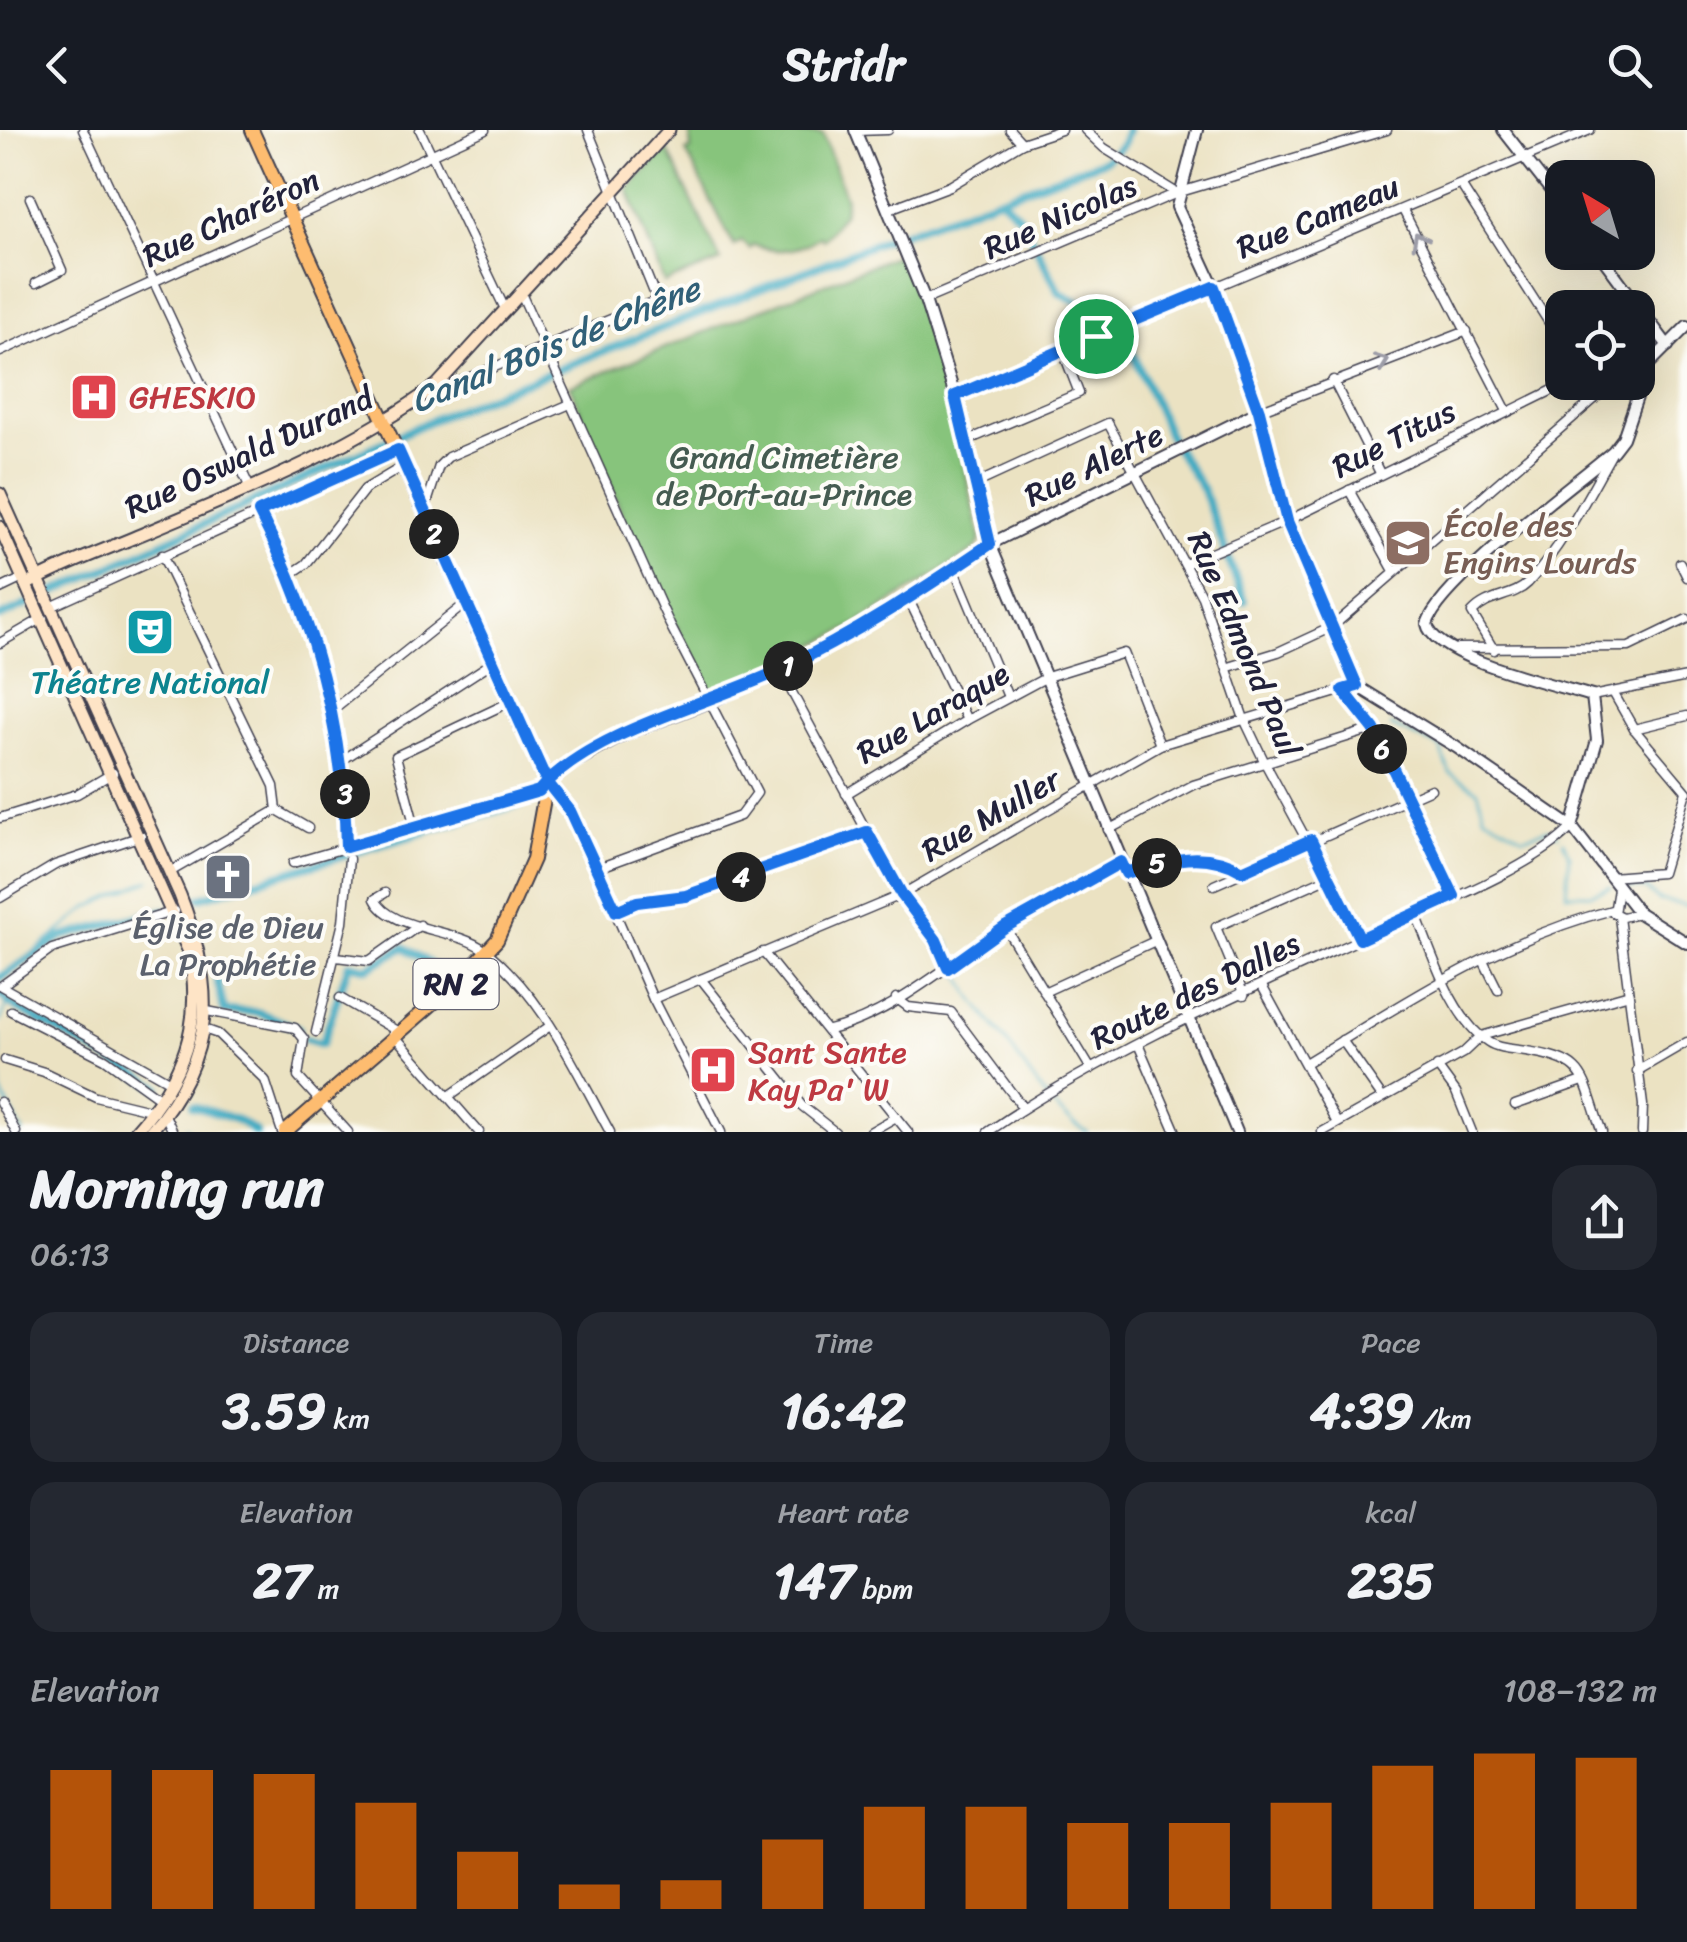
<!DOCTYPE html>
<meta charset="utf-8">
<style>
:root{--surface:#171b24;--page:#242831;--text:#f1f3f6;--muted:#9ea1a6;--accent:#b45309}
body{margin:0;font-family:Sriracha,sans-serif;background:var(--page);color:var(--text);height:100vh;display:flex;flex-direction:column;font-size:38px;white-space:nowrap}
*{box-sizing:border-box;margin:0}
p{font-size:32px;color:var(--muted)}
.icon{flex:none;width:55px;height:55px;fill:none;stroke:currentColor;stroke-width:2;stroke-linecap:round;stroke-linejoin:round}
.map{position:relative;height:1002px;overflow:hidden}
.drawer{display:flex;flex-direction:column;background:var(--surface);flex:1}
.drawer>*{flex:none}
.needle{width:65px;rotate:322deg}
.fabs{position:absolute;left:1545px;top:30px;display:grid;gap:20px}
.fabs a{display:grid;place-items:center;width:110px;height:110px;border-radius:20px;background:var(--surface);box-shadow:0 10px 40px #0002;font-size:50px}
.pin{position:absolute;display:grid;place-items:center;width:85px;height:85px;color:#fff;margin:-42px;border:5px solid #fff;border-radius:50%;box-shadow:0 2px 10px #0007}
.km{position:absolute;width:50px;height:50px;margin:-25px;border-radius:50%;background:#222;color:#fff;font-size:28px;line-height:50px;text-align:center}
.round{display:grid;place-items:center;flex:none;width:105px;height:105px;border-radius:30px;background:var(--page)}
.headline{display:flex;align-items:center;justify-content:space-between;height:170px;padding:0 30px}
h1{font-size:55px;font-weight:700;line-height:75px}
.figures{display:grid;grid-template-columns:repeat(3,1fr);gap:15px;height:170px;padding:10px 30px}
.figures div{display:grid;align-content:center;border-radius:25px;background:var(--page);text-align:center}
.figures b{font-size:50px;font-weight:700}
.figures small{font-size:28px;font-weight:400}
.figures p{font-size:28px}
.chart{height:280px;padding:20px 30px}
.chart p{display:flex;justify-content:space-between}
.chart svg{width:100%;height:180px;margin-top:10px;stroke:var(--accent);stroke-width:6}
header{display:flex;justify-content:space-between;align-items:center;height:130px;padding:0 30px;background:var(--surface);font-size:45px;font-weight:700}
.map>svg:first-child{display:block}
.green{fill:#87c47b;stroke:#54735b;stroke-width:2.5}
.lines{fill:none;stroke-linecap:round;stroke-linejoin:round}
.stream{stroke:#43abc2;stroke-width:2.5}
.canal{stroke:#43abc2;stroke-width:8}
.minor-casing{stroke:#403f4f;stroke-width:11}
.tertiary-casing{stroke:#403f4f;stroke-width:14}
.secondary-casing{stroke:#403f4f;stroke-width:15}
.primary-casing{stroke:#403f4f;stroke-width:16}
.minor{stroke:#fff;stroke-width:8}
.tertiary{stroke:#fff;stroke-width:10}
.secondary{stroke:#fee4c6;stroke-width:11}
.primary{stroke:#fdbc70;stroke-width:12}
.oneway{stroke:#9c9ca7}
.route-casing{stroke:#fff;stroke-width:20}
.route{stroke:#1a73e8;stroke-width:12}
.labels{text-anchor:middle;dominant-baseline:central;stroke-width:8;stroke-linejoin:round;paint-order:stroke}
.shield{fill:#fdfcf7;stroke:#646373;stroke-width:2.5}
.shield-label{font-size:30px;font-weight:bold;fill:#22223b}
.street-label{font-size:32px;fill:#22223b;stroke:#fdfcf7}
.health-label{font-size:32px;fill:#be3a42;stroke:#fdfcf7;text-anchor:start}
.park-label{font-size:32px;fill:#455b51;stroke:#fdfcf7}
.education-label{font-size:32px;fill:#785e54;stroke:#fdfcf7;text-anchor:start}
.culture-label{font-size:32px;fill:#0d838f;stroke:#fdfcf7}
.worship-label{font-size:32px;fill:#5b616d;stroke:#fdfcf7}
.water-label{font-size:35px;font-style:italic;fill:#316078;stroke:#fdfcf7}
</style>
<header><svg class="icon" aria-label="back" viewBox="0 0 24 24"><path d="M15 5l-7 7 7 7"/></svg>Stridr<svg class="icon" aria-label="search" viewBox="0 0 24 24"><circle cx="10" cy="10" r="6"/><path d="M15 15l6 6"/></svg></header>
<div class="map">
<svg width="1687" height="1002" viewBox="0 0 1687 1002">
<rect width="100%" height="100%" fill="#fdfcf7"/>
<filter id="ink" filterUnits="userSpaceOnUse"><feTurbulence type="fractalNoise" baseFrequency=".01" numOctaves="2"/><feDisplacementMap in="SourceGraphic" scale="20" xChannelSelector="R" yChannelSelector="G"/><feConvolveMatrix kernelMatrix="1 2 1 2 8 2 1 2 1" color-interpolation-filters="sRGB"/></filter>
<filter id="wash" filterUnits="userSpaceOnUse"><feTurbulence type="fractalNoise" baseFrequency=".0048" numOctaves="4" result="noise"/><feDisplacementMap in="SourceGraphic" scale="40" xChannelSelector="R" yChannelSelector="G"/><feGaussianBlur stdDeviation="2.25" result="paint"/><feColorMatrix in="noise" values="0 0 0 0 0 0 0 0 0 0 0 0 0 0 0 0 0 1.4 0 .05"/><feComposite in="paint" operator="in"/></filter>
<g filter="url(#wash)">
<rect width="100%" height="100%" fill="#ebe2c2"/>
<!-- green -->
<g class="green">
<path d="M698,0L823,4L846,69L843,84L823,110L820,106C799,122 777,124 753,115L750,119L742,111L734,116L686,22L691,20L690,4Z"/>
<polygon points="667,19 721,131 664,153 628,59"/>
<polygon points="902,123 949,269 981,409 976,419 852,497 713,565 639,426 570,256"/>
</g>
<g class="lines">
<!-- stream -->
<g class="stream">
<polyline points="1391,596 1440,617 1450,643 1478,661 1484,685 1523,707 1549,699 1558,705"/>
<polyline points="1563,711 1569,725 1566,764 1591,764 1611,757"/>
<polyline points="196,723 219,708"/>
<polyline points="1624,758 1645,758 1659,770 1687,776"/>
<polyline points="921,785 948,812 955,829"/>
<polyline points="38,819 89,777 150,750"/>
<path d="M957,836C967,867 985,883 1004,908C1030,943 1048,980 1087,1002"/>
<polyline points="0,891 8,873"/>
<polyline points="0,904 1,962 23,1002"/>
<polyline points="187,997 189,1002"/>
</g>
<!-- canal -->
<g class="canal">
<polyline points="1000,68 1020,87 1060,163 1085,175 1126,208 1172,312 1203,360 1244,471"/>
<polyline points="0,487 448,283 879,112 1105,30 1122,15 1127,0"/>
<polyline points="200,768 520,674"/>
<polyline points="214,835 224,881 257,882 298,898"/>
<polyline points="0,848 61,807 164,780"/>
<polyline points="0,862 8,873 159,957"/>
<polyline points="306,909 322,914 349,834 368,838 404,817 447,845"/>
<polyline points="193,976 237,990 256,1002"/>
</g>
</g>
</g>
<g filter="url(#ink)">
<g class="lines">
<!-- minor casing -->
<g class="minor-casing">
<g id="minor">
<polyline points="83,0 250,358"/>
<polyline points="420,0 504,177"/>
<polyline points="1010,0 1022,13"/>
<polyline points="1085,0 1104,18 1177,63"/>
<polyline points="856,1 888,0"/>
<polyline points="1461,55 1562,213"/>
<polyline points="30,68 62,140 36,153"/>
<polyline points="889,79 950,56 1022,13 1061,0"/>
<polyline points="1403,80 1507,281"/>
<polyline points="520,161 670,495 757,663 740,686 598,738"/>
<polyline points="925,170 1177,63 1387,0"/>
<polyline points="0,222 485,0"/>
<polyline points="1333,250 1380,343"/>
<polyline points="434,262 657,170 588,0"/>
<polyline points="955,266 1590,0"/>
<polyline points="1259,281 1467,201"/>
<polyline points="966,311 1079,263 1063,222"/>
<polyline points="975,354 1108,293 1202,467 1244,589 1265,633 1360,809"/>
<polyline points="1349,360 1393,439"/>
<polyline points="425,379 439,336 448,327 570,274"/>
<path d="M259,382C314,487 344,599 346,717"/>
<polyline points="162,425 274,656 277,680 170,742"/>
<polyline points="1680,433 1687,447"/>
<polyline points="1185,434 1287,391 1569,252"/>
<polyline points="954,438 1008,567"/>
<polyline points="291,444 306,434 365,359 405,335"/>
<polyline points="0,459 23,448"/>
<polyline points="908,468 967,590"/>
<polyline points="53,476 398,320"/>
<polyline points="0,513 43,488"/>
<polyline points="1458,518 1629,517 1687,489"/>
<path d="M1494,520L1472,483C1488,465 1513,468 1528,453C1563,416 1586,369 1611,325"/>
<polyline points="1229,537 1278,522 1332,497 1614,252"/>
<polyline points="780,540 901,765 936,810 948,838"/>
<polyline points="1343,560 1373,599 1454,766"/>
<polyline points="1614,564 1634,599 1687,662"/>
<polyline points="1592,566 1687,547"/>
<polyline points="331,581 465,474"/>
<polyline points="1634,599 1687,586"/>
<polyline points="341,631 493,532"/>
<polyline points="846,664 967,590 1047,547 1124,523 1160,615"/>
<polyline points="277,680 308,698"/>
<polyline points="0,688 77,664 113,643"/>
<polyline points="415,697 396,626 510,572"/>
<polyline points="1108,700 1193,655 1373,599"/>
<polyline points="293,733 539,661 547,652 571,681 653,869 721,1002"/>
<path d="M1126,743C1167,730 1203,718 1243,741"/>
<polyline points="1610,747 1662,743 1686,662"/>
<polyline points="1214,755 1431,659"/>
<polyline points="1618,759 1614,783 1622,787 1639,783"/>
<path d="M385,763L375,769C389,800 455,798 483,819C542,863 575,939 610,1002"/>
<polyline points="0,768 55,735 141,706"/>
<polyline points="616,781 637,771 686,766 867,702"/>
<path d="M1416,784C1433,825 1450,886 1488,912C1498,919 1514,919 1526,921C1590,931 1581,946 1602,1002"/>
<polyline points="1619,787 1643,975 1642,1002"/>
<polyline points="1005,797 1091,939"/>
<polyline points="763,822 908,1002"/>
<polyline points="336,827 369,831 420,795"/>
<polyline points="1483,830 1498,860"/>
<polyline points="701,849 802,976 835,1002"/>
<polyline points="1262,856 1337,993"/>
<polyline points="1044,862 1155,811"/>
<polyline points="1244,865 1216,797 1329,747"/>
<polyline points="340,868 397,901"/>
<polyline points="896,868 908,877 951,882 1023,978"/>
<polyline points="653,869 901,765 1160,615 1357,556"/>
<polyline points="11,881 105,929 162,970"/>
<polyline points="207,881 295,898 304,909 298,947 348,1002"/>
<polyline points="204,899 218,904 265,950 282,1002"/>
<path d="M829,900C895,884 951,831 1007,796C1044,773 1083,753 1121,731"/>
<polyline points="316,902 343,792 349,729"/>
<polyline points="393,904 479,1002"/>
<polyline points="1342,910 1382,967"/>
<polyline points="1138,914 1176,1002"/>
<polyline points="5,930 44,942 96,967 154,981"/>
<path d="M1307,932C1404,873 1501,808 1612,780"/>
<polyline points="1437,936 1456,962 1472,1002"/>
<polyline points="1637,941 1687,912"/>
<polyline points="172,953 1,856 52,819 175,781"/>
<polyline points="449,966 550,896"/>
<polyline points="0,972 16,1002"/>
<polyline points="1515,975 1583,951"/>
<polyline points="164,983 173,1002"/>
<polyline points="870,1002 896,987"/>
<path d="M988,1002C1104,922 1237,865 1365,807C1424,780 1529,742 1572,697"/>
<polyline points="1322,1002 1463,923 1481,906 1626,865"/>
</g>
</g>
<!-- tertiary casing -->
<g class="tertiary-casing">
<g id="tertiary">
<polyline points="855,0 925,170 955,266 990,414 1237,1002"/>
<polyline points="1197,0 1177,77 1214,157 1259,281 1287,391 1357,556 1456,617 1572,697 1639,783 1687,813"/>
<polyline points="1503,0 1562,75"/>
<polyline points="1598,122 1668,216"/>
<polyline points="547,652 560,640 628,603 712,571 841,510 990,414 1259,281"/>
<path d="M1572,697L1597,610L1592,566C1560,556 1433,528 1427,494C1441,452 1573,355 1613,321L1623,308L1648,235L1687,196"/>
</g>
</g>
<!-- secondary casing -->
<g class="secondary-casing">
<g id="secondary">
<path d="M0,364L180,765C215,855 218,925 150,1002"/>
<path d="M0,397L189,822C204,894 183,948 135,1002"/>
<path d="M26,455C60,436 97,423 133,408C236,364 346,323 437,255L669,0"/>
</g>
</g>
<!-- primary casing -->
<g class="primary-casing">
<polyline id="primary" points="252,0 547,652 533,729 497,810 460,850 285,1002"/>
</g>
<!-- minor -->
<use href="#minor" class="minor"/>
<!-- tertiary -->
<use href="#tertiary" class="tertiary"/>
<!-- secondary -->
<use href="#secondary" class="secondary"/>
<!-- primary -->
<use href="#primary" class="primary"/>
</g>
<!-- one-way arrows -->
<defs><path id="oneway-chevron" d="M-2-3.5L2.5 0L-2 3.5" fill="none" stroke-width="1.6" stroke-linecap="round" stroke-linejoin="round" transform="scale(2.5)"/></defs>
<g class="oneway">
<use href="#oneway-chevron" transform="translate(1419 109) rotate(-118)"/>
<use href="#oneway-chevron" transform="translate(1382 232) rotate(-20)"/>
</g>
</g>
<g class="lines" filter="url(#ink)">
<!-- route casing -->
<g class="route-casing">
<path id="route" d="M1096,206L955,266L990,414C922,460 854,505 780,540C709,574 603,598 547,652L398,320L259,382C313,486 344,599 346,717L539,661L547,652L570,681L616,781L637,772L686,766L867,702L902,765L936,810L948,838L1005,797L1121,732L1126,743C1166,731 1203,718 1242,741L1311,710L1360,809L1454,766L1374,599L1343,560L1357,556L1287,391L1259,281L1214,157L1096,206"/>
</g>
<!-- route -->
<use href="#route" class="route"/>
</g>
<!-- icons -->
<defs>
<g id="hospital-square" transform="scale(2.5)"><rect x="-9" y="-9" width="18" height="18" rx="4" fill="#e0444e" stroke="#fdfcf7"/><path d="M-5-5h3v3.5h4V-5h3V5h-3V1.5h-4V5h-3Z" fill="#fff"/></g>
<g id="university-square" transform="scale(2.5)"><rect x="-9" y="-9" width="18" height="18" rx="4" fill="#8d6e63" stroke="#fdfcf7"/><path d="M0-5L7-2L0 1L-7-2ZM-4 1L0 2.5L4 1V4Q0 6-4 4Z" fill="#fff"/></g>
<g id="theatre-square" transform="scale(2.5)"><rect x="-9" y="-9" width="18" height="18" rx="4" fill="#0f9aa8" stroke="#fdfcf7"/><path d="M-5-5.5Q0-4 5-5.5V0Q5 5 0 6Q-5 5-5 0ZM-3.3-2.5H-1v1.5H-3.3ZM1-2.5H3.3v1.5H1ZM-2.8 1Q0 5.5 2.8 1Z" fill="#fff"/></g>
<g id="church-square" transform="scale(2.5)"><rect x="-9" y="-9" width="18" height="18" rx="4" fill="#6b7280" stroke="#fdfcf7"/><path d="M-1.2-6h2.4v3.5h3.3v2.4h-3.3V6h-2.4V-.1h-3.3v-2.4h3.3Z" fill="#fff"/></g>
</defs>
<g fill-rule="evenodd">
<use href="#hospital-square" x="94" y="267"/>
<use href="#university-square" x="1408" y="413"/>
<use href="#theatre-square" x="150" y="502"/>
<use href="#church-square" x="228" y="747"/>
<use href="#hospital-square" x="713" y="940"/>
</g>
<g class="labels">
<!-- shield labels -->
<rect class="shield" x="413.5" y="829" width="85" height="50" rx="8"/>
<g class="shield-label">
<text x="456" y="854">RN 2</text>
</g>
<!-- street labels -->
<g class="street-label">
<text transform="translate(1060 87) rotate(-24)">Rue Nicolas</text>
<text transform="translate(1318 87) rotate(-22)">Rue Cameau</text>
<text transform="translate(231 88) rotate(-25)">Rue Charéron</text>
<text transform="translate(1394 309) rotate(-27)">Rue Titus</text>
<text transform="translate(249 323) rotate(-25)">Rue Oswald Durand</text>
<text transform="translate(1094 335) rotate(-26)">Rue Alerte</text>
<text transform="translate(1244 514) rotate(67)">Rue Edmond Paul</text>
<text transform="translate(933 583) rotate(-30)">Rue Laraque</text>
<text transform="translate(991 685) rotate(-30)">Rue Muller</text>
<text transform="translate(1195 861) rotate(-26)">Route des Dalles</text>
</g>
<!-- health labels -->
<g class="health-label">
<text x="129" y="267">GHESKIO</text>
<text x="748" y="922">Sant Sante<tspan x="748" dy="37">Kay Pa' W</tspan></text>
</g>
<!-- park labels -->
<g class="park-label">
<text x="784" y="327">Grand Cimetière<tspan x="784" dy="37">de Port-au-Prince</tspan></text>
</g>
<!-- education labels -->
<g class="education-label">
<text x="1443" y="395">École des<tspan x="1443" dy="37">Engins Lourds</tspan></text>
</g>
<!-- culture labels -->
<g class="culture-label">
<text x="150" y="552">Théatre National</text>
</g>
<!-- worship labels -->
<g class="worship-label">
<text x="228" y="797">Église de Dieu<tspan x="228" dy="37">La Prophétie</tspan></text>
</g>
<!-- water labels -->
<g class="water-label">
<text transform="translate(555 214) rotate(-22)">Canal Bois de Chêne</text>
</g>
</g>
</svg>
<div class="fabs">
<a><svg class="needle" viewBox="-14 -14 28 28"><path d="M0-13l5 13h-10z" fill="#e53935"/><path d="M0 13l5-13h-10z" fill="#9ea1a6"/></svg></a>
<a><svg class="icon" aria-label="locate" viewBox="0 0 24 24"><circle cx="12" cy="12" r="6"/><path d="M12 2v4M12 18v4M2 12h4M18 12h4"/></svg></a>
</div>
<div class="pin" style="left:1096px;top:206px;background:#1e9e55"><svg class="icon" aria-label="arrive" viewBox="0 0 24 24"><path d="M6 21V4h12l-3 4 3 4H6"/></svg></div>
<b class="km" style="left:788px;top:536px">1</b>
<b class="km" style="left:434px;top:404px">2</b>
<b class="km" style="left:345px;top:664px">3</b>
<b class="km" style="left:741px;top:747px">4</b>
<b class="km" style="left:1157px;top:733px">5</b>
<b class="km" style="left:1382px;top:619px">6</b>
</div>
<section class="drawer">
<div class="headline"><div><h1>Morning run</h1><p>06:13</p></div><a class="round"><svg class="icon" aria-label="share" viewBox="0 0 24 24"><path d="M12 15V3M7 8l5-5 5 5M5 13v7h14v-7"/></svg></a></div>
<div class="figures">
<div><p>Distance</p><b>3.59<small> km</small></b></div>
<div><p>Time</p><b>16:42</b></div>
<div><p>Pace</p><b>4:39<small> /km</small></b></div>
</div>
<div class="figures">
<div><p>Elevation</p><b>27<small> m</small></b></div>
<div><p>Heart rate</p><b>147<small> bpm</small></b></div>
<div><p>kcal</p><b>235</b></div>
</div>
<div class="chart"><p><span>Elevation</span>108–132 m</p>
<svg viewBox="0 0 160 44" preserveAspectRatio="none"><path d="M5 44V10M15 44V10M25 44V11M35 44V18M45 44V30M55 44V38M65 44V37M75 44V27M85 44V19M95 44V19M105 44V23M115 44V23M125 44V18M135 44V9M145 44V6M155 44V7"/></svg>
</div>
</section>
